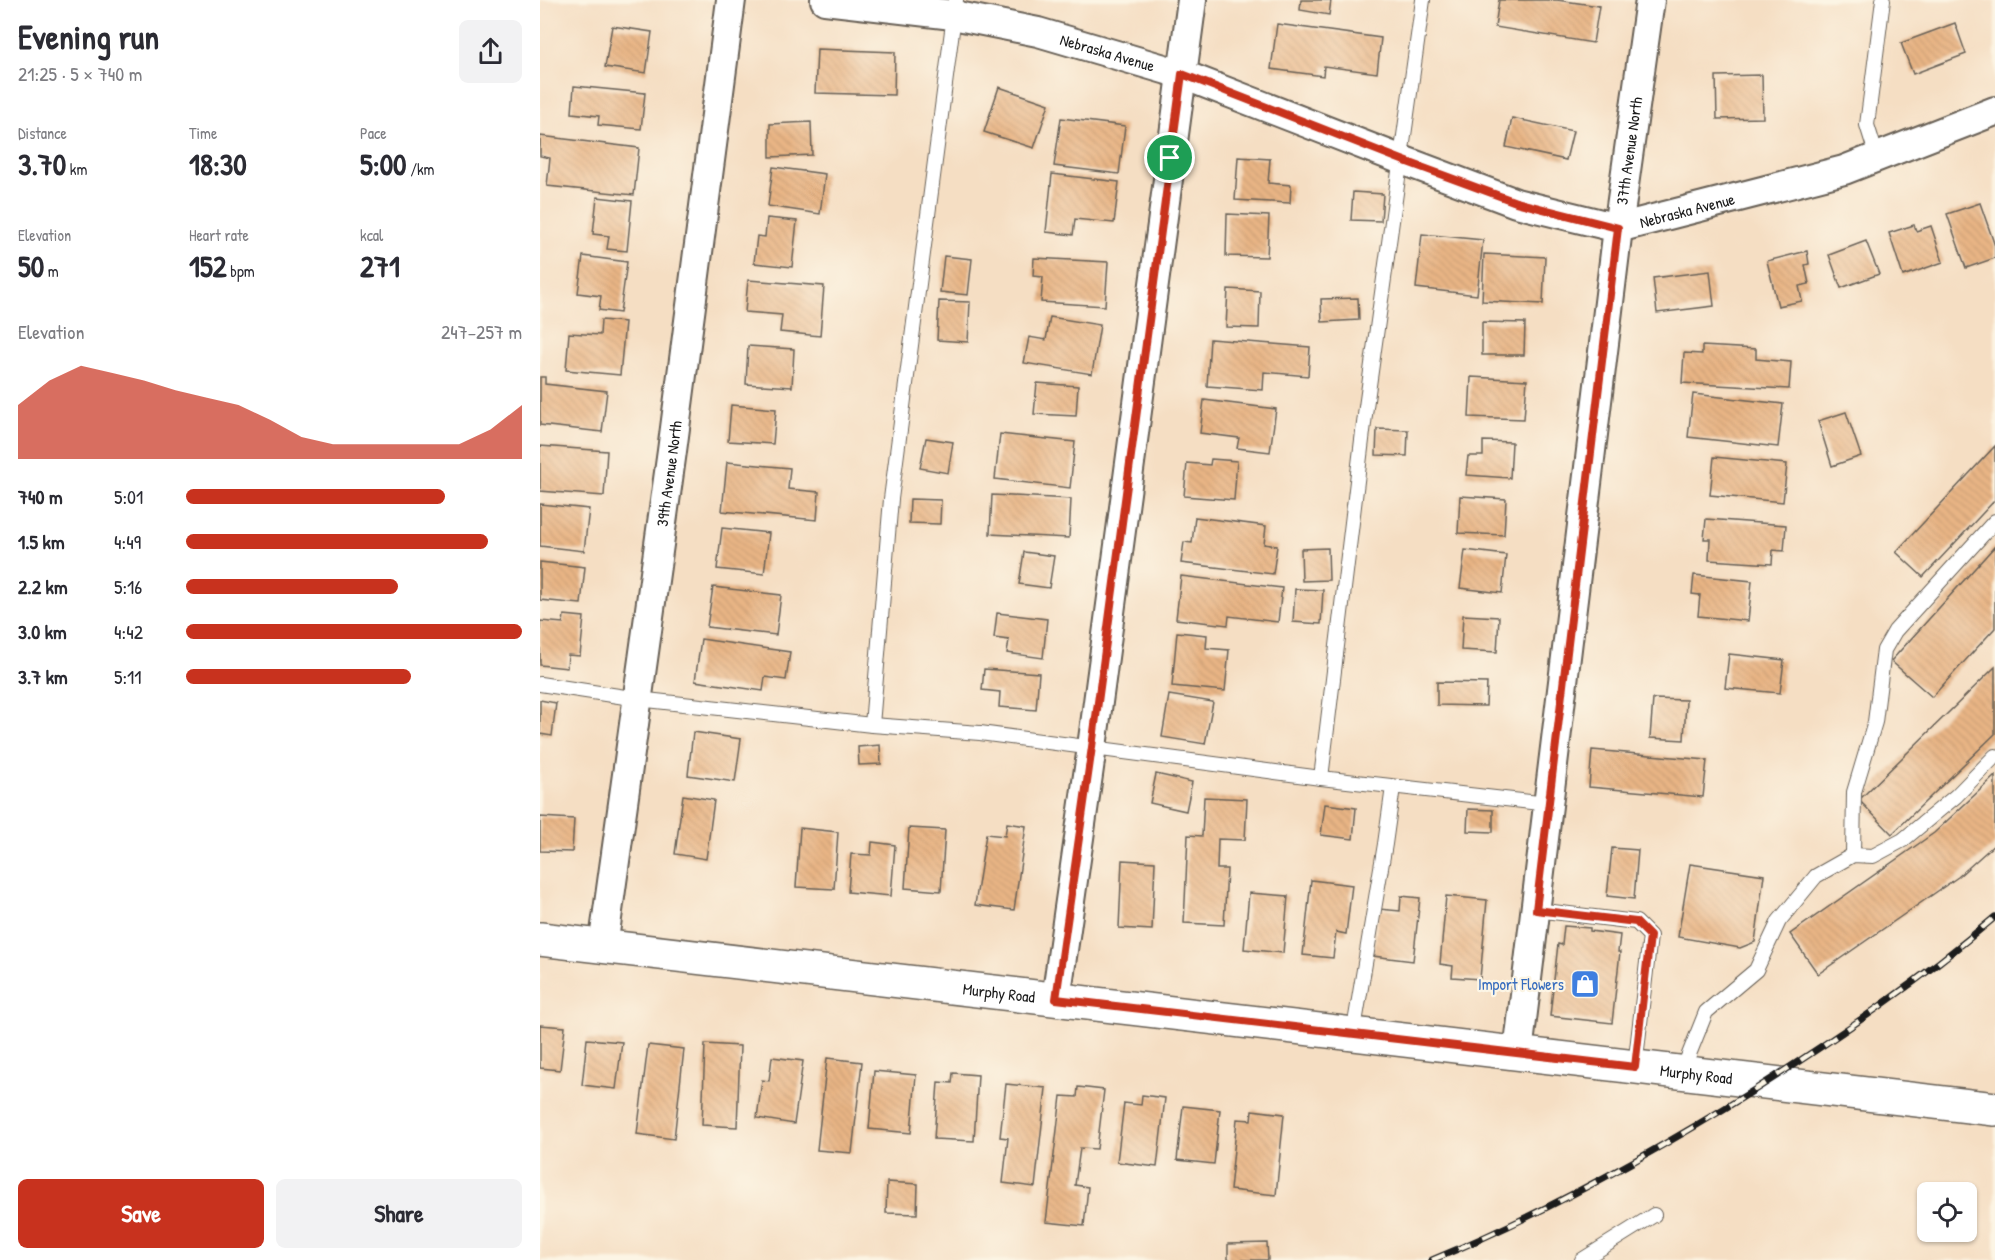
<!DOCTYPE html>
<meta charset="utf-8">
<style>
:root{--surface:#fff;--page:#f2f2f3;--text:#2b2b33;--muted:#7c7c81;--accent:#c8321e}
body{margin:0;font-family:"Patrick Hand",sans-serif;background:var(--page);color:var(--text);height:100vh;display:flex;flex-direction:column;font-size:22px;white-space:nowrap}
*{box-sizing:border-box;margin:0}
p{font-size:20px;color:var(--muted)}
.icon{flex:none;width:33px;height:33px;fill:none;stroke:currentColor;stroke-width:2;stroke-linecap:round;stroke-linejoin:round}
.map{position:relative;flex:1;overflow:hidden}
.sheet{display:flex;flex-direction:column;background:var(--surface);width:540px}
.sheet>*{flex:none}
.tools{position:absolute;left:1377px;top:1182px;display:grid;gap:12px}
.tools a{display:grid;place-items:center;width:60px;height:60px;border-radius:9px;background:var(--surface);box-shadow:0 2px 4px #0004;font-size:30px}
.pin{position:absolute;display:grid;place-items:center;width:51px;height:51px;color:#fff;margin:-26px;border:3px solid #fff;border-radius:50%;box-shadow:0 2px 6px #0007}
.round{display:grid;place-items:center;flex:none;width:63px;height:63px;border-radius:9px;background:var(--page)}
.headline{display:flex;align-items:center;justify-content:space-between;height:102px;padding:0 18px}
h1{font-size:33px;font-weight:700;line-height:45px}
.metrics{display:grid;grid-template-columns:repeat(3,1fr);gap:9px;height:102px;padding:6px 18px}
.metrics div{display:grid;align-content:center}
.metrics b{font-size:30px;font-weight:700}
.metrics small{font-size:16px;font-weight:400}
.metrics p{font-size:16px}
.chart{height:168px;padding:12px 18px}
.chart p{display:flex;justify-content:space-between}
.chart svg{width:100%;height:108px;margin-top:6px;fill:var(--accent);opacity:.7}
.primary-button{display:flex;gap:12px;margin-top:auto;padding:12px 18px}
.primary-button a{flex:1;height:69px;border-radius:9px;background:var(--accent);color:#fff;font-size:24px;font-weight:700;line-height:69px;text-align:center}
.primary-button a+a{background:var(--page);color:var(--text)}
ul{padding:0 18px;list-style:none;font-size:20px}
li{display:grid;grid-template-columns:96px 72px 1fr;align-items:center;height:45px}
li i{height:15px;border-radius:8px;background:var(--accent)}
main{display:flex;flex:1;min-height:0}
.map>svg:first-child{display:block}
.building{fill:url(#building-back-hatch)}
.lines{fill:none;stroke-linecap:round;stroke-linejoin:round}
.lane-casing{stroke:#686056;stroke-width:16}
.street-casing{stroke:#686056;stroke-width:32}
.primary-casing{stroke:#686056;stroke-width:36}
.lane{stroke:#fff;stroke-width:14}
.street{stroke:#fff;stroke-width:28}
.primary{stroke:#fff;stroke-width:33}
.rail-casing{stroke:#1c1c1c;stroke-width:7}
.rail{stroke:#fcf5e5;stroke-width:4.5;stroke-dasharray:14;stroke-linecap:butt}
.route-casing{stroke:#fff;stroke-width:12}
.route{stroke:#c8321e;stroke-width:8}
.labels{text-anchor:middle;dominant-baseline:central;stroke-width:4.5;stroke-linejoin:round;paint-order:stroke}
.street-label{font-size:16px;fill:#1c1c1c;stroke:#fcf5e5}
.shop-label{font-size:16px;fill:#366cbe;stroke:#fcf5e5;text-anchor:end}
</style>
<main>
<section class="sheet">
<div class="headline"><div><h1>Evening run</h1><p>21:25 · 5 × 740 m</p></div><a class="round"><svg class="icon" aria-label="share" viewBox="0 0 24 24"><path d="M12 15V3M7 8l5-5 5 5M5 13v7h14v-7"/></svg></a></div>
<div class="metrics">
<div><p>Distance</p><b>3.70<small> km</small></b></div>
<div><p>Time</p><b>18:30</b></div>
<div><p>Pace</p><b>5:00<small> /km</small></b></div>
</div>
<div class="metrics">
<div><p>Elevation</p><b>50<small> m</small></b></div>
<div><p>Heart rate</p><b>152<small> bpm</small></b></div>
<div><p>kcal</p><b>271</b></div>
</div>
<div class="chart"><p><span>Elevation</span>247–257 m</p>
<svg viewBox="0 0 160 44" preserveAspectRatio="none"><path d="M0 44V22L10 12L20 6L30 9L40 12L50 16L60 19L70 22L80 28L90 35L100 38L110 38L120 38L130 38L140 38L150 32L160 22V44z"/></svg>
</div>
<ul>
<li><b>740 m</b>5:01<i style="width:77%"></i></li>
<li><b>1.5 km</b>4:49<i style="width:90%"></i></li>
<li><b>2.2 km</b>5:16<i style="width:63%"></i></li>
<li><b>3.0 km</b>4:42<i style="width:100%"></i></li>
<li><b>3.7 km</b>5:11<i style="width:67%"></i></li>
</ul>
<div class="primary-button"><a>Save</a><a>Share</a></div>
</section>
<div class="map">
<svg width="1455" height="1260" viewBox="0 0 1455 1260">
<defs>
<pattern id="building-back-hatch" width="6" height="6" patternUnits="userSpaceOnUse" patternTransform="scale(1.5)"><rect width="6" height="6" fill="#e9b585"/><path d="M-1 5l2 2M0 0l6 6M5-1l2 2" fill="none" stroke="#c79b72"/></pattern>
</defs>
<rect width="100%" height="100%" fill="#fcf5e5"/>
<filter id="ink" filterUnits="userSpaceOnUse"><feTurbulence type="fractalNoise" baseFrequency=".0167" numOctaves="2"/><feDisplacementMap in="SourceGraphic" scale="12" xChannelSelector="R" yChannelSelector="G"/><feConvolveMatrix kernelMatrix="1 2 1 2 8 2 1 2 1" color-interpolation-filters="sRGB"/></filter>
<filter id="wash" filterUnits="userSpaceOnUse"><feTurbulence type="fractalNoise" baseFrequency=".008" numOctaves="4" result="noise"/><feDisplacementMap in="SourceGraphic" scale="24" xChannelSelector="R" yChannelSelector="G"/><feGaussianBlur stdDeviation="1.35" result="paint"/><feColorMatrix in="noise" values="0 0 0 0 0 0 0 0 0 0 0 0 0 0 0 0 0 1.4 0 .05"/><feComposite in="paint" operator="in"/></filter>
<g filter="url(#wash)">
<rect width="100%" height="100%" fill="#f5dec3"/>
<g id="blocks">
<!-- building -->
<g class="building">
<polygon points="761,0 791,0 789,15 760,10"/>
<polygon points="959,0 1017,0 1059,6 1053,43 955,27"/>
<polygon points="1415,23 1426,54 1373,74 1361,43"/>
<polygon points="737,24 841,38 837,73 784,66 783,76 731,69"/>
<polygon points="72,26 112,32 106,73 65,67"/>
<polygon points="277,49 355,52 354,95 275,93"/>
<polygon points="1222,75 1223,118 1177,119 1176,76"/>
<polygon points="34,86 105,93 101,129 58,125 59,116 32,113"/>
<polygon points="459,87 509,104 494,148 444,132"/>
<polygon points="521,118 585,126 579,174 514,166"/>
<polygon points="972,118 1033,131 1026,160 966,147"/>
<polygon points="271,122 272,155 230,157 230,124"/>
<polygon points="0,136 99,148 94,195 7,186 10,158 0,156"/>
<polygon points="698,157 730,159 728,183 751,185 750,203 695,200"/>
<polygon points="233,167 285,174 280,214 228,206"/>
<polygon points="512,174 579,182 574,223 535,219 533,235 506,232"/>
<polygon points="813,192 843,194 841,221 811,220"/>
<polygon points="57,197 92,201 87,251 67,249 69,236 53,234"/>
<polygon points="1440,203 1455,246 1455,258 1426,268 1407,214"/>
<polygon points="687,214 729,216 727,257 686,256"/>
<polygon points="227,218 257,221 252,267 214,263 217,236 225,237"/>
<polygon points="1374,225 1376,231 1391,226 1403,262 1363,276 1349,233"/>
<polygon points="882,234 943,240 937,295 876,288"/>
<polygon points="1326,241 1339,274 1301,288 1289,255"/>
<polygon points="1267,251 1269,264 1265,265 1269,284 1259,286 1262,301 1238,306 1227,261"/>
<polygon points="944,254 1005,257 1003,304 942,301"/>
<polygon points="43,256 87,262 80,313 59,310 61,296 38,293"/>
<polygon points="404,256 432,259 428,295 400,292"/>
<polygon points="494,258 568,262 565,306 501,302 503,277 493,276"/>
<polygon points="1170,271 1174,306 1117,313 1113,278"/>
<polygon points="208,280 284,286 280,336 240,332 242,315 205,312"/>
<polygon points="688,289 720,291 719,328 686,327"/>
<polygon points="818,298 819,320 782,322 781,299"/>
<polygon points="399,301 430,302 428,342 397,340"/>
<polygon points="510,317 560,325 552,374 484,363 489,337 506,340"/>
<polygon points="61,320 85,322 80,375 26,370 29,333 60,335"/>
<polygon points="942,322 985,323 984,355 942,355"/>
<polygon points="670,339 770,347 768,376 724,372 723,390 667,386"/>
<polygon points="208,346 254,349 252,387 206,384"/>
<polygon points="1162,346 1216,349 1216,359 1251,362 1249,389 1142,383 1144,353 1162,354"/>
<polygon points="0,377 5,377 5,384 67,391 62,432 0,425"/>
<polygon points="931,377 987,380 984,419 929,417"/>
<polygon points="497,383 538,386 536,416 494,414"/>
<polygon points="1153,394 1243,404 1238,447 1148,437"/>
<polygon points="664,400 736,409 730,452 697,448 699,438 660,433"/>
<polygon points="191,405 236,409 233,444 188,441"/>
<polygon points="1306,412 1321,456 1292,466 1278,421"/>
<polygon points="837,429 868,430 867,456 836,455"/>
<polygon points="460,434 535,442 530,488 455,479"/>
<polygon points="386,438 413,442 408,473 380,468"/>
<polygon points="943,441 972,442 970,478 926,475 928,456 943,456"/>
<polygon points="0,446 67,451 64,496 0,491"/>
<polygon points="1455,446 1455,500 1383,577 1356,552"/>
<polygon points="1174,457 1247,464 1243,502 1170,495"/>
<polygon points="671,459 697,461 694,500 644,496 647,463 670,465"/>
<polygon points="187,462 250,468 248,489 279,492 277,520 182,511"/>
<polygon points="452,495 531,499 529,538 450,534"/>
<polygon points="920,496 966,499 964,535 918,533"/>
<polygon points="370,499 401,500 400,524 369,523"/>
<polygon points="0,504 49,509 44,551 0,546"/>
<polygon points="655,517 726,526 724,544 737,546 733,574 641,563 644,542 652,543"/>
<polygon points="1166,519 1246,525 1244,551 1233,550 1232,564 1169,560 1170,539 1164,539"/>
<polygon points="182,528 229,533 224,574 177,569"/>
<polygon points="1455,546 1455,628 1392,697 1351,661"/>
<polygon points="788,548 789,580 762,581 761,549"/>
<polygon points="925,550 966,555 962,593 920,588"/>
<polygon points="484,552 514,556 509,588 479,584"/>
<polygon points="0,562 45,567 41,604 0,600"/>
<polygon points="1154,575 1212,581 1208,621 1158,616 1160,595 1152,594"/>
<polygon points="641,576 742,588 738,622 689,616 688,625 636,619"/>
<polygon points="173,587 241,595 236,635 167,627"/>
<polygon points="755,589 783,590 781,624 753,622"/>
<polygon points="457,613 507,619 503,658 467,653 469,640 454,638"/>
<polygon points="24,615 44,617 40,656 28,655 27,668 0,665 0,621 23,623"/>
<polygon points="923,615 959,617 957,652 921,650"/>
<polygon points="637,632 667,635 666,648 689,650 685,691 632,686"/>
<polygon points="161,639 250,652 246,680 225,677 223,691 155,681"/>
<polygon points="1189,654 1244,660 1240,693 1185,688"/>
<polygon points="1455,667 1455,734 1352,834 1319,800"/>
<polygon points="444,669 499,673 496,710 459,707 460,692 442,690"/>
<polygon points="897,682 947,683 946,706 897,705"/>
<polygon points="629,695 673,702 665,744 622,737"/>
<polygon points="1113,699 1146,700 1144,740 1110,738"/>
<polygon points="0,700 16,703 12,736 0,734"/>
<polygon points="153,732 201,739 195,782 148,775"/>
<polygon points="340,745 341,764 319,765 318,747"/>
<polygon points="1052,750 1167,760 1163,797 1049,787"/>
<polygon points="616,774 652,782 646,811 610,803"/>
<polygon points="1455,776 1455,844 1418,877 1278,974 1250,934 1394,833"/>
<polygon points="143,795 174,800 166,859 135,854"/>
<polygon points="664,797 707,799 705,840 678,839 677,869 687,869 684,925 644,923 648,835 662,836"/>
<polygon points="785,804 816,808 813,839 781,835"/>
<polygon points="928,809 953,810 953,832 927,831"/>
<polygon points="0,817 34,819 32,852 0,851"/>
<polygon points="467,823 486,826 474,910 435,905 446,834 465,836"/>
<polygon points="260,828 298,832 294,889 256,887"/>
<polygon points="369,828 405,830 401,891 365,888"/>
<polygon points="332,842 355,845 351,896 308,892 311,854 331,855"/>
<polygon points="1072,848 1098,850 1094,899 1067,896"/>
<polygon points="582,860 615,862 612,930 579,928"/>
<polygon points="1150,864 1224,875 1215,942 1200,948 1138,937"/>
<polygon points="771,880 812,885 806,934 796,932 793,958 763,955"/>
<polygon points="709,893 748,896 743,953 704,949"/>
<polygon points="861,896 880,898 873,961 833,956 839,909 860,911"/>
<polygon points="906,896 947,900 940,979 912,977 913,966 900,964"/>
<polygon points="1024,926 1050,928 1050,931 1080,935 1078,952 1080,952 1072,1023 1010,1016 1018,944 1022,945"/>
<polygon points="0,1025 25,1027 20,1070 0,1068"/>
<polygon points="47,1039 82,1042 76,1089 42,1085"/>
<polygon points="165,1044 200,1046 197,1127 162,1125"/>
<polygon points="108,1045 144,1049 134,1139 97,1134"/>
<polygon points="232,1057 263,1061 254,1124 217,1118 222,1080 229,1081"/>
<polygon points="287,1058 322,1062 312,1153 277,1150"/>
<polygon points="334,1071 376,1075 371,1133 329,1129"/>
<polygon points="413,1073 438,1075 434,1141 394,1139 398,1082 412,1083"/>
<polygon points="466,1084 506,1088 495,1187 463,1183 468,1138 460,1137"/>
<polygon points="538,1087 564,1090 557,1149 540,1148 535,1185 548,1187 544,1226 506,1222 521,1096 537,1097"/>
<polygon points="602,1095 625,1098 617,1167 577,1162 584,1103 601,1105"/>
<polygon points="643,1106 680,1110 674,1164 637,1160"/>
<polygon points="712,1110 744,1114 736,1195 690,1190 697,1119 711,1120"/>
<polygon points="347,1182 378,1184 377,1214 346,1213"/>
<polygon points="727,1243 728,1260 688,1260 688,1244"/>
</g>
</g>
</g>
<g filter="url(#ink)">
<use href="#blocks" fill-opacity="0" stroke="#686056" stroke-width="1.5"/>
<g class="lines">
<!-- lane casing -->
<g class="lane-casing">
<g id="lane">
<polyline points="1337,157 1327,125 1343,0"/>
<polyline points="0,684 98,699 332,725 440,733 781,778 1008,804"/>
<polyline points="332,725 351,499 416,0"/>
<polyline points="781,778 826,407 883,0"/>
<polyline points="1313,855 1314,792 1335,722 1344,650 1355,631 1455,521"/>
<polyline points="996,910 1096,922 1110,936 1095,1067"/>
<polyline points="813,1035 845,844 853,787"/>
<polyline points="1142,1072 1166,1012 1216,970 1239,921 1276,876 1313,855 1333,856 1363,840 1416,796 1455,756"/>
<polyline points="1042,1260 1114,1215"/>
</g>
</g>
<!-- street casing -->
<g class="street-casing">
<g id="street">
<path id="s1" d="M285,0L413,15L498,32L641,74L862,160L976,203L1078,228L1304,170L1455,111"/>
<path id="s2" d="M63,947L132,451L191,0"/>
<polyline points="516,999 552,747 652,0"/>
<path id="s3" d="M978,1053L1078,228L1110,0"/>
</g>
</g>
<!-- primary casing -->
<g class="primary-casing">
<g id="primary">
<path id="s4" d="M0,939L1455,1109"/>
</g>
</g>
<!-- lane -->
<use href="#lane" class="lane"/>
<!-- street -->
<use href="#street" class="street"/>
<!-- primary -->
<use href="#primary" class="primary"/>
<!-- rail casing -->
<g class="rail-casing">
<path id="rail" d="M892,1260C1005,1213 1112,1154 1216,1089C1299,1036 1380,981 1455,917"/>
</g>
<!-- rail -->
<use href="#rail" class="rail"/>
</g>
</g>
<g class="lines" filter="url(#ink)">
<!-- route casing -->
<g class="route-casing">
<polygon id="route" points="642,74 862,160 976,202 1078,228 996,910 1096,922 1110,936 1095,1067 516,999 552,747"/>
</g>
<!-- route -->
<use href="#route" class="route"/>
</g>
<!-- icons -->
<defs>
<g id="shop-square" transform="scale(1.5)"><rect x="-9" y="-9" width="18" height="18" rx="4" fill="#3f7fe0" stroke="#fcf5e5"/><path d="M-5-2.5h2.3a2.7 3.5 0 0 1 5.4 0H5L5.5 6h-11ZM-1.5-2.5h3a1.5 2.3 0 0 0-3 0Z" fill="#fff"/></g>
</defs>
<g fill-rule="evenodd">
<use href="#shop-square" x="1045" y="984"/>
</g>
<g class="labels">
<!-- street labels -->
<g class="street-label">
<text stroke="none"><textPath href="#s1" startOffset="288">Nebraska Avenue</textPath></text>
<text stroke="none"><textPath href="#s3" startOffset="909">37th Avenue North</textPath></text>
<text stroke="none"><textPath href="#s1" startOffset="900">Nebraska Avenue</textPath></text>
<text stroke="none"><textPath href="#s2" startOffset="478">39th Avenue North</textPath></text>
<text stroke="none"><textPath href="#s4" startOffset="462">Murphy Road</textPath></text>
<text stroke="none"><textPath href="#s4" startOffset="1164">Murphy Road</textPath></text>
</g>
<!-- shop labels -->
<g class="shop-label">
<text x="1024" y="984">Import Flowers</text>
</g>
</g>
</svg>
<div class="tools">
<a><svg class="icon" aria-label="locate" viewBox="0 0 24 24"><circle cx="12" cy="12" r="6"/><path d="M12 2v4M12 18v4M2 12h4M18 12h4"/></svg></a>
</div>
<div class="pin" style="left:630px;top:158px;background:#1e9e55"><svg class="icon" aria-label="arrive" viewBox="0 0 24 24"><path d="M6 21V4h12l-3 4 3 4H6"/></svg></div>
</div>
</main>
